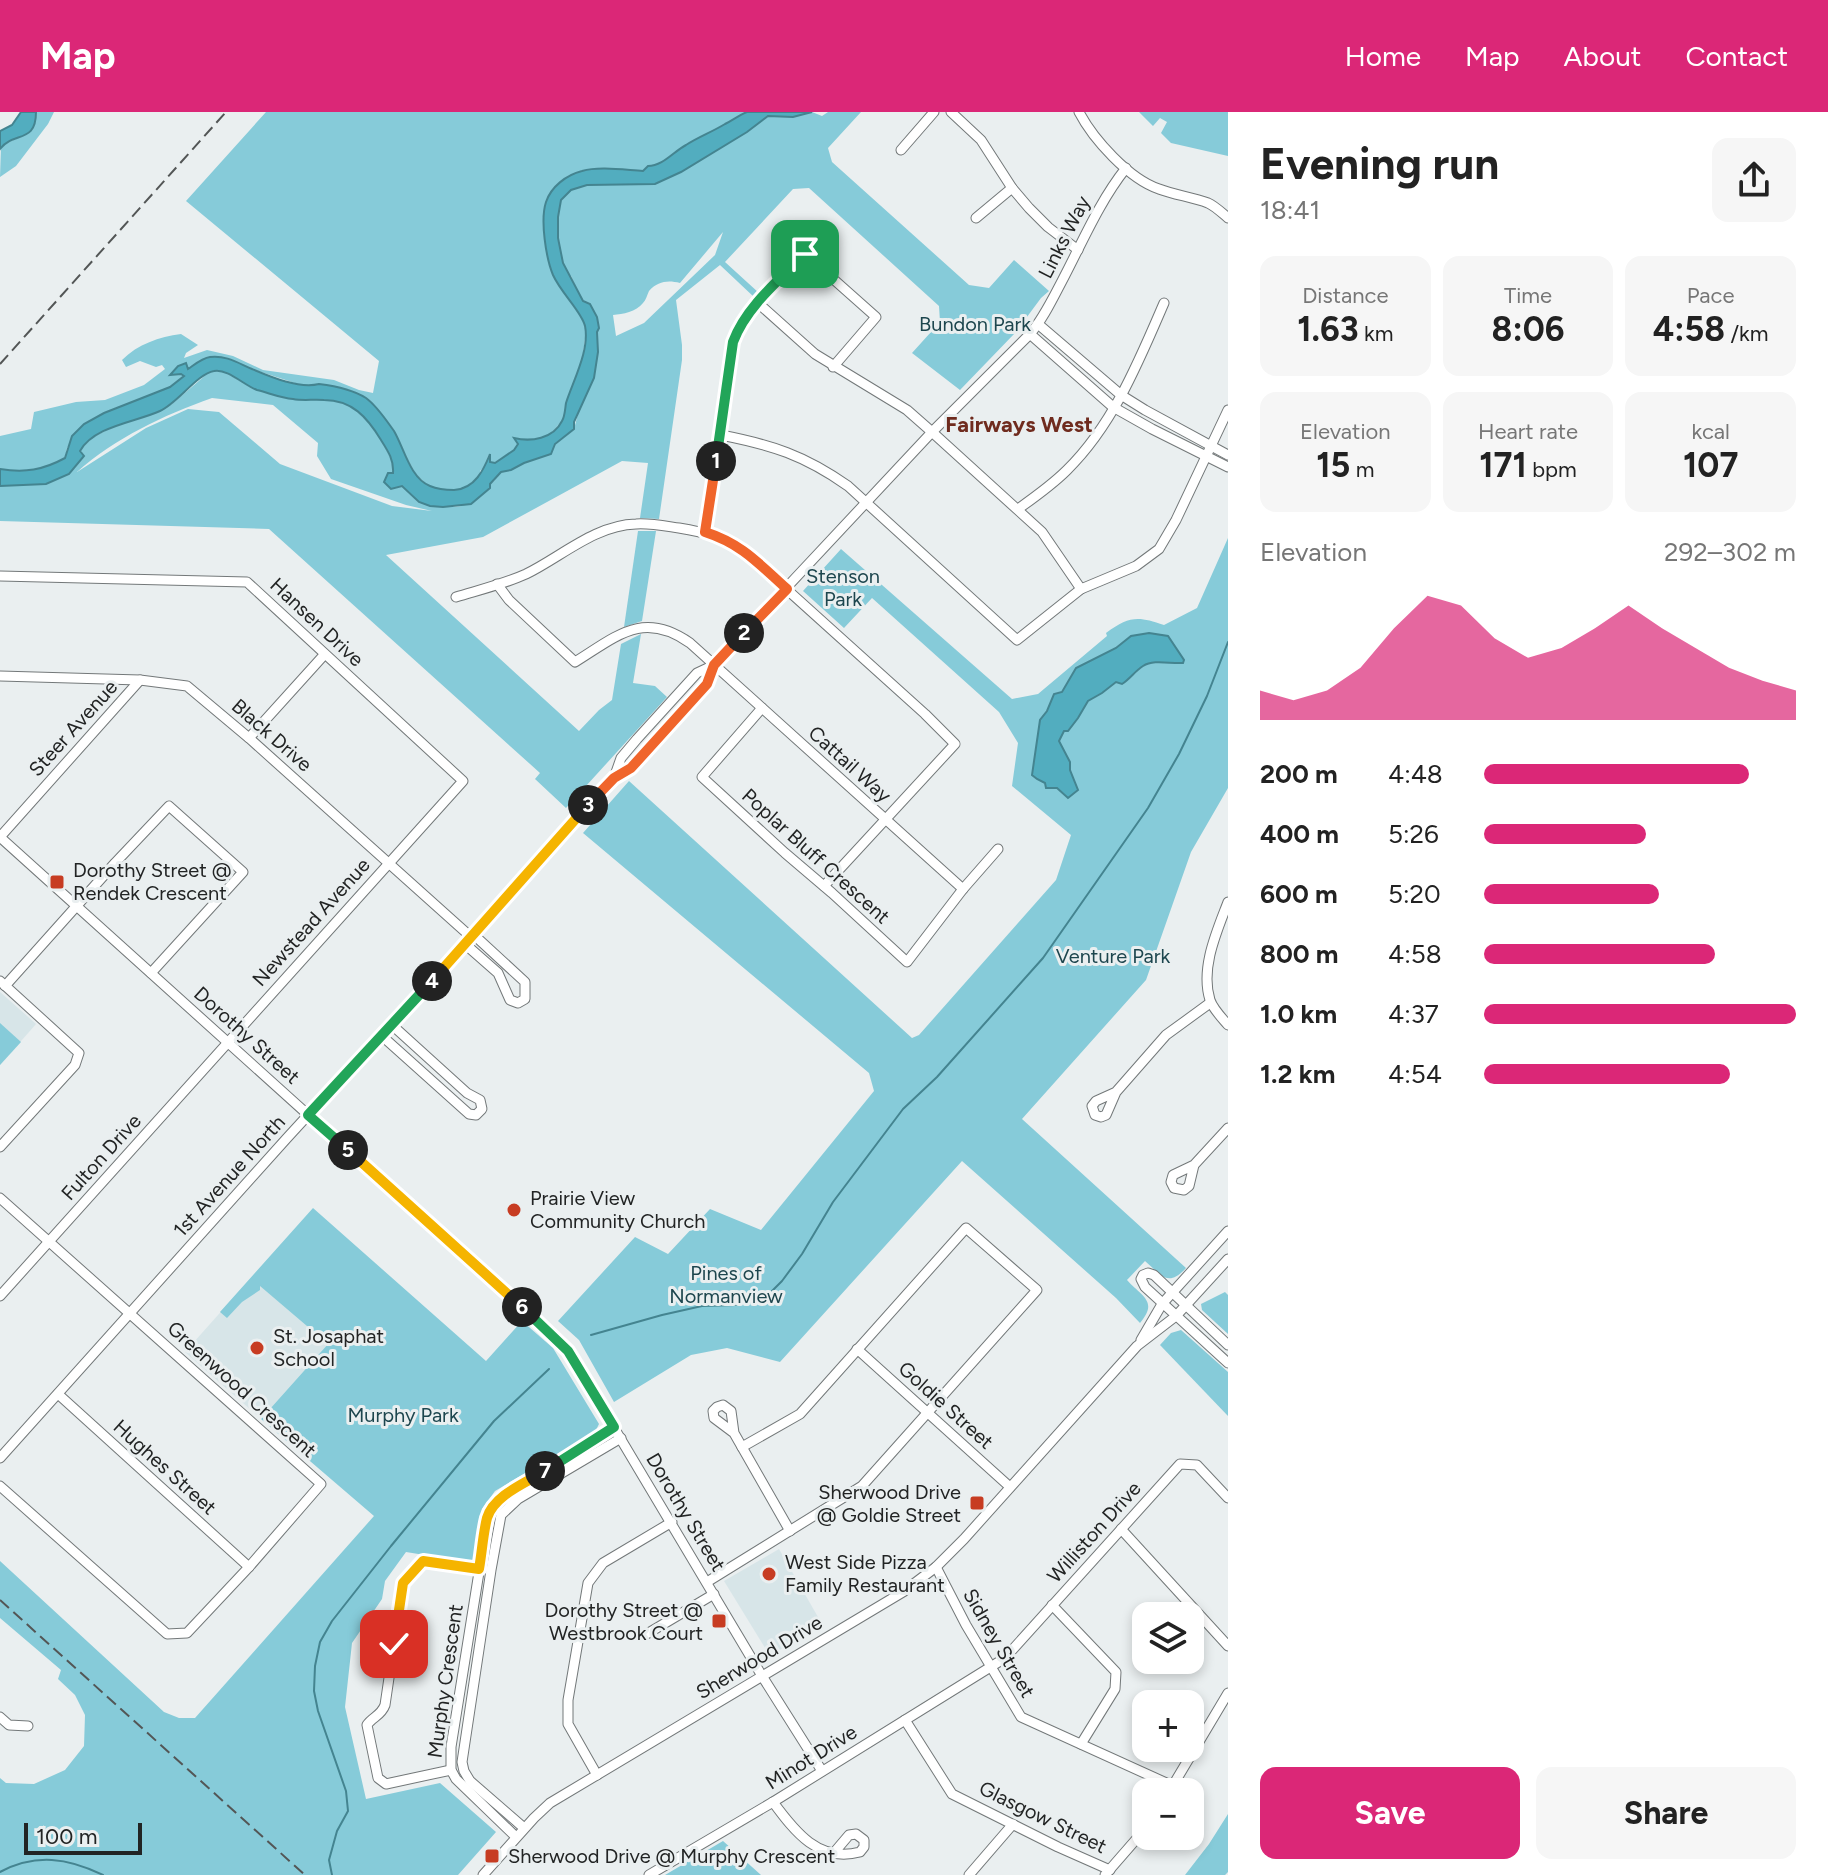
<!DOCTYPE html>
<meta charset="utf-8">
<style>
:root{--surface:#fff;--page:#f6f6f6;--text:#222;--muted:#767676;--accent:#db2777}
body{margin:0;font-family:Figtree,sans-serif;background:var(--page);color:var(--text);height:100vh;display:flex;flex-direction:column;font-size:30px;white-space:nowrap}
*{box-sizing:border-box;margin:0}
p{font-size:26px;color:var(--muted)}
.icon{flex:none;width:44px;height:44px;fill:none;stroke:currentColor;stroke-width:2;stroke-linecap:round;stroke-linejoin:round}
.map{position:relative;flex:1;overflow:hidden}
.sheet{display:flex;flex-direction:column;background:var(--surface);width:600px}
.sheet>*{flex:none}
.buttons{position:absolute;left:1132px;top:1490px;display:grid;gap:16px}
.buttons a{display:grid;place-items:center;width:72px;height:72px;border-radius:16px;background:var(--surface);box-shadow:0 4px 12px #0003;font-size:40px}
.scale{position:absolute;left:24px;bottom:20px;width:118px;box-sizing:border-box;padding-left:8px;border:4px solid #222424;border-top:0;font-size:22px;line-height:28px;white-space:nowrap;color:#222424;-webkit-text-stroke:6px #eaeff0;paint-order:stroke}
.pin{position:absolute;display:grid;place-items:center;width:68px;height:68px;color:#fff;margin:-34px;border-radius:16px;box-shadow:0 4px 12px #0006}
.km{position:absolute;width:40px;height:40px;margin:-20px;border-radius:50%;background:#222;color:#fff;font-size:22px;line-height:40px;text-align:center}
.round{display:grid;place-items:center;flex:none;width:84px;height:84px;border-radius:16px;background:var(--page)}
.head{display:flex;align-items:center;justify-content:space-between;height:136px;padding:0 32px}
h1{font-size:44px;font-weight:700;line-height:60px}
.metrics{display:grid;grid-template-columns:repeat(3,1fr);gap:12px;height:136px;padding:8px 32px}
.metrics div{display:grid;align-content:center;border-radius:16px;background:var(--page);text-align:center}
.metrics b{font-size:34px;font-weight:700}
.metrics small{font-size:22px;font-weight:400}
.metrics p{font-size:22px}
.chart{height:224px;padding:16px 32px}
.chart p{display:flex;justify-content:space-between}
.chart svg{width:100%;height:144px;margin-top:8px;fill:var(--accent);opacity:.7}
.cta{display:flex;gap:16px;margin-top:auto;padding:16px 32px}
.cta a{flex:1;height:92px;border-radius:16px;background:var(--accent);color:#fff;font-size:32px;font-weight:700;line-height:92px;text-align:center}
.cta a+a{background:var(--page);color:var(--text)}
ul{padding:0 32px;list-style:none;font-size:26px}
li{display:grid;grid-template-columns:128px 96px 1fr;align-items:center;height:60px}
li i{height:20px;border-radius:10px;background:var(--accent)}
header{display:flex;align-items:center;gap:48px;box-sizing:border-box;height:112px;padding:0 40px;background:var(--accent);color:#fff}
header strong{font-size:38px}
nav{display:flex;gap:44px;margin-inline-start:auto;font-size:28px}
main{display:flex;flex:1;min-height:0}
.map>svg:first-child{display:block}
.built{fill:#d7e5e8}
.green{fill:#86cbd9;fill-rule:evenodd}
.water{fill:#52adbf;stroke:#448490;stroke-width:2}
.lines{fill:none;stroke-linecap:round;stroke-linejoin:round}
.stream{stroke:#448490;stroke-width:2}
.minor-casing{stroke:#737879;stroke-width:11}
.minor{stroke:#fff;stroke-width:9}
.rail{stroke:#535656;stroke-width:2;stroke-dasharray:12 6;stroke-linecap:butt}
.split-1-casing{stroke:#fff;stroke-width:16}
.split-2-casing{stroke:#fff;stroke-width:16}
.split-3-casing{stroke:#fff;stroke-width:16}
.split-4-casing{stroke:#fff;stroke-width:16}
.split-5-casing{stroke:#fff;stroke-width:16}
.split-6-casing{stroke:#fff;stroke-width:16}
.split-7-casing{stroke:#fff;stroke-width:16}
.split-8-casing{stroke:#fff;stroke-width:16}
.split-1{stroke:#22a559;stroke-width:10}
.split-2{stroke:#f0652b;stroke-width:10}
.split-3{stroke:#f0652b;stroke-width:10}
.split-4{stroke:#f5b400;stroke-width:10}
.split-5{stroke:#22a559;stroke-width:10}
.split-6{stroke:#f5b400;stroke-width:10}
.split-7{stroke:#22a559;stroke-width:10}
.split-8{stroke:#f5b400;stroke-width:10}
.poi-dot{fill:#c73c22;stroke:#eaeff0;stroke-width:3}
.labels{text-anchor:middle;dominant-baseline:central;stroke-width:6;stroke-linejoin:round;paint-order:stroke}
.street-label{font-size:20px;fill:#222424;stroke:#eaeff0}
.park-label{font-size:20px;fill:#1d464e;stroke:#eaeff0}
.poi-label{font-size:20px;fill:#222424;stroke:#eaeff0;text-anchor:start}
.neighbourhood-label{font-size:22px;font-weight:bold;fill:#6f2b1e;stroke:#eaeff0}
</style>
<header>
<strong>Map</strong>
<nav><a>Home</a><a>Map</a><a>About</a><a>Contact</a></nav>
</header>
<main>
<div class="map">
<svg width="1228" height="1763" viewBox="0 0 1228 1763">
<rect width="100%" height="100%" fill="#eaeff0"/>
<!-- built -->
<g class="built">
<polygon points="0,880 36,912 0,953"/>
<polygon points="251,1166 328,1232 261,1307 185,1240"/>
<polygon points="779,1437 822,1512 770,1544 724,1469"/>
</g>
<!-- green -->
<g class="green">
<path d="M36,0H54L48,12L16,54L0,65L1,34C19,23 36,26 36,0Z"/>
<path d="M266,0H747C739,3 733,8 725,12C712,20 698,25 686,33C673,40 663,54 648,54L643,59L598,57L568,64L545,126L555,165L563,151L558,126V105L561,88L571,78L587,73H627L681,60L747,20L768,4L793,5L812,0L822,4L828,0H861L828,36L832,50L969,173L989,176L1014,148L1049,179L1041,186L1015,221L960,278L912,241L940,210L939,194L809,76L793,77L725,150L759,181L755,186L720,153L676,188L682,233V248L659,407L640,406L648,351L622,349L483,425L386,443L579,619L599,598L612,588L621,532L641,522L633,571L655,574L667,585L566,696L535,667L540,661L269,417L0,409V374L46,372L92,326L114,314L161,298L172,292L208,261L216,258L223,259L252,276L283,285L293,287H328L351,294L361,300L376,319L393,350V362H388L384,370L391,377L402,374L419,390L430,394L453,395L462,394L495,368L496,364L501,360L511,358L524,351L551,342L555,332L574,317L597,229V220L571,164L556,169L576,198L581,201L586,220L582,248L562,309L551,321L542,326L527,329L515,327L518,332L514,338L494,351L490,350V343L488,344L487,352L480,359V362L469,373L461,377L443,378L428,374L415,361L394,320L367,287L347,277L301,273L249,256L226,246H206L187,257L186,255L181,262L184,265L170,275L104,301L84,312L67,336L65,346C41,358 28,362 0,357V324L31,317L34,300L76,290L105,288L144,273L165,257L162,253L156,255L140,249L126,255L122,248C138,232 159,225 181,222L198,233L186,241L184,246L207,238L233,244L263,258L334,268L359,278L373,281L379,249L186,89ZM723,120L715,143L644,211L616,224L613,203C623,202 636,200 643,191C646,188 647,183 649,179C658,169 668,168 680,171ZM212,286L273,293L318,331L317,344L331,367L406,393L432,399L392,394L280,352L219,300L188,297L146,316L77,360C115,326 164,303 212,286Z"/>
<polygon points="1139,0 1228,0 1228,44 1171,31 1161,21 1167,10 1160,6 1153,14"/>
<polygon points="638,419 656,419 642,509 624,515"/>
<path d="M1228,426V676L1191,740L1146,868L1022,1007L1186,1156C1168,1176 1161,1163 1145,1149L1127,1168C1141,1184 1159,1189 1140,1211L1116,1186L962,1049L780,1250L727,1236L691,1243L614,1290L579,1228L558,1209L635,1125L668,1142L710,1097L761,1118L874,979L869,961L583,721L629,669L912,926L919,923L1056,768L1071,723L1012,674L1018,631L999,600L872,486L844,516L803,479L841,437L1012,587L1038,582L1107,524L1106,521C1129,504 1138,504 1164,513L1197,496Z"/>
<polygon points="0,911 21,930 0,953"/>
<polygon points="313,1096 486,1249 522,1209 553,1236 599,1312 595,1320 495,1379 482,1397 474,1451 406,1440 385,1469 382,1487 352,1531 345,1595 366,1687 440,1671 496,1720 458,1763 0,1763 0,1666 6,1671 34,1672 65,1658 84,1634 85,1603 75,1583 58,1567 61,1558 0,1506 0,1449 164,1600 179,1606 195,1606 374,1404 261,1307 328,1232 260,1174 260,1178 242,1190 227,1206 220,1200"/>
<polygon points="1225,1180 1228,1183 1228,1222 1202,1198 1201,1192"/>
<polygon points="1181,1218 1228,1260 1228,1304 1160,1233 1171,1221"/>
<polygon points="1228,1702 1228,1760 1225,1763 1185,1763 1209,1732"/>
<polygon points="723,1729 761,1763 665,1763"/>
</g>
<!-- water -->
<g class="water">
<path d="M21,0H36C36,32 14,19 0,37V19L12,13Z"/>
<path d="M747,0H812L793,5L768,4L747,20L681,60L655,72L587,73L571,78L561,88L558,105V126L563,151L583,189L590,192L597,205L599,216L597,220L598,240L594,266L574,310V317L555,332L551,342L524,351L511,358L501,360L490,372V376L471,392L443,395L430,394L419,390L402,374L391,377L384,370L388,361H393C394,348 388,339 381,328C367,305 352,288 324,288C314,287 303,289 293,287C281,286 269,281 257,278C245,274 227,256 214,259C197,262 178,291 160,299C136,310 94,314 80,339L84,344L69,362L46,372L0,374V357C25,361 43,358 65,346L72,324L84,312L104,301L170,275L184,264L181,262L170,263L178,254L186,251L188,257C194,253 202,246 210,245C226,243 238,251 252,257C271,265 299,277 319,272C335,274 352,277 366,286C377,294 386,308 394,319C404,336 410,366 430,374C437,377 446,378 454,378C475,377 484,357 490,342V350L495,351L514,338L518,332L514,326C531,330 553,327 562,309C565,304 565,297 566,291C573,269 590,238 585,214C582,200 561,181 553,163C546,146 540,108 546,90C551,75 566,63 582,59C599,54 625,58 643,59L648,54C663,54 673,40 686,33C698,25 712,20 725,12C733,8 739,3 747,0Z"/>
<path d="M1149,521L1168,524L1184,548L1183,551C1170,552 1154,547 1143,554C1135,559 1130,567 1122,572L1116,570L1102,581L1088,589L1078,606L1068,619H1064L1059,629L1070,650V658L1078,678L1068,686L1057,676H1046L1045,671L1037,667L1032,663L1040,608L1047,599L1054,582L1062,580L1076,556L1116,536L1131,524Z"/>
</g>
<g class="lines">
<!-- stream -->
<g class="stream">
<polyline points="591,1223 662,1203 702,1194 735,1193 751,1190 767,1184 782,1169 802,1142 833,1090 903,997 937,965 1043,846 1148,696 1179,642 1207,584 1228,530"/>
<path d="M0,1760C36,1741 68,1746 103,1763"/>
<polyline points="332,1763 329,1748 337,1719 348,1699 346,1679 318,1599 314,1579 315,1554 320,1530 332,1509 391,1434 494,1309 549,1257"/>
</g>
<!-- minor casing -->
<g class="minor-casing">
<g id="minor">
<polyline points="951,0 981,28 1012,76 1029,96 1048,115 1078,138"/>
<path d="M1079,0C1093,27 1129,67 1159,77C1175,83 1192,85 1208,91C1215,94 1222,101 1228,106"/>
<polyline points="901,38 934,0"/>
<polyline points="976,106 1012,76"/>
<polyline points="758,191 805,142 876,205 833,255"/>
<polyline points="1038,212 1121,283 1145,298 1228,343"/>
<polyline points="1030,222 1113,295 1152,317 1228,355"/>
<path d="M721,323C772,333 804,343 848,374L1017,528L1081,477L1136,454L1159,437L1176,408L1228,298"/>
<path d="M1018,397C1035,385 1052,373 1067,358C1113,313 1139,249 1164,191"/>
<polyline points="705,420 721,323 733,230 737,220 758,191 815,242 907,298 932,320 1042,420 1081,477"/>
<polyline points="0,464 247,470 463,669 0,1184"/>
<path d="M497,472L509,488L575,550C617,524 643,498 690,531L963,777"/>
<path d="M456,485C479,478 504,472 526,462C561,445 595,413 636,412C650,411 665,414 679,416C702,420 722,424 742,437L925,602L955,632L824,774"/>
<polyline points="0,564 140,568 187,574 249,626 471,825"/>
<polyline points="762,596 702,665 785,741 832,781 907,850 963,777 998,737"/>
<polyline points="249,626 324,543"/>
<path d="M614,666L621,646L637,627L697,561L714,553L932,320L1030,222C1043,207 1052,188 1062,169C1082,131 1099,90 1126,56"/>
<polyline points="0,725 560,1230 576,1252 762,1564 822,1659"/>
<polyline points="0,725 140,568"/>
<path d="M1228,790C1217,819 1200,856 1210,888C1213,897 1222,906 1228,913"/>
<polyline points="465,832 498,861 510,888 518,891 525,887 525,870 474,823"/>
<polyline points="0,869 79,941 75,953 0,1035"/>
<polyline points="5,874 115,751 169,694 243,760 151,861"/>
<polyline points="382,924 469,1002 476,1003 482,997 480,988 467,981 392,913"/>
<polyline points="1116,980 1096,989 1092,994 1095,1003 1101,1005 1106,1003 1116,980 1166,923 1210,891"/>
<polyline points="1194,1053 1189,1074 1184,1078 1174,1076 1171,1070 1173,1063 1194,1053 1228,1016"/>
<polyline points="0,1086 321,1372 249,1455 187,1521 167,1522 0,1374"/>
<polyline points="1141,1228 1162,1192 1228,1119"/>
<polyline points="1228,1233 1154,1163 1148,1161 1143,1163 1141,1167 1145,1175 1228,1251"/>
<polyline points="857,1237 1010,1375"/>
<polyline points="58,1282 249,1455"/>
<polyline points="734,1321 714,1306 713,1299 717,1295 723,1293 731,1299 734,1321 790,1419"/>
<polyline points="0,1346 287,1026 465,832 581,701 614,666 631,656 707,572 714,553"/>
<polyline points="1121,1417 1228,1534"/>
<polyline points="936,1455 966,1513 1021,1605 1173,1674"/>
<polyline points="707,1470 862,1374 1037,1178 966,1116 800,1302 742,1335"/>
<polyline points="1052,1493 1116,1560 1115,1577 1081,1632"/>
<polyline points="645,1523 714,1482"/>
<polyline points="0,1605 9,1613 28,1614"/>
<polyline points="905,1608 952,1682 1058,1735 1110,1758"/>
<path d="M451,1658L386,1672L378,1666L367,1613C372,1605 381,1604 385,1593L403,1471L423,1449L483,1457"/>
<polyline points="597,1663 568,1612 568,1588 588,1471 603,1451 672,1410"/>
<polyline points="1169,1680 1228,1581"/>
<path d="M773,1690C795,1720 819,1751 860,1740L864,1735V1728L856,1722L849,1723L832,1743"/>
<polyline points="524,1716 470,1669 464,1659 462,1650 491,1458 501,1403 518,1387 621,1326"/>
<polyline points="516,1725 456,1667 451,1658 451,1635 488,1404 493,1394 501,1386 614,1315"/>
<polyline points="483,1763 534,1706 550,1691 903,1480 936,1455 964,1427 1137,1234 1176,1204 1228,1147"/>
<polyline points="649,1763 773,1690 1005,1546 1180,1352 1197,1353 1228,1386"/>
<polyline points="969,1763 1013,1712"/>
<polyline points="1105,1763 1146,1716"/>
</g>
</g>
<!-- minor -->
<use href="#minor" class="minor"/>
<!-- rail -->
<g class="rail">
<polyline points="0,252 226,0"/>
<polyline points="0,1488 305,1763"/>
</g>
</g>
<g class="lines">
<!-- split-1 casing -->
<g class="split-1-casing">
<path id="split-1" d="M716,349L733,230C746,195 779,168 805,142"/>
</g>
<!-- split-2 casing -->
<g class="split-2-casing">
<path id="split-2" d="M716,349L705,420C742,432 758,451 787,477L744,521"/>
</g>
<!-- split-3 casing -->
<g class="split-3-casing">
<polyline id="split-3" points="588,693 614,666 631,656 707,572 714,553 744,521"/>
</g>
<!-- split-4 casing -->
<g class="split-4-casing">
<polyline id="split-4" points="432,869 588,693"/>
</g>
<!-- split-5 casing -->
<g class="split-5-casing">
<polyline id="split-5" points="348,1038 308,1003 432,869"/>
</g>
<!-- split-6 casing -->
<g class="split-6-casing">
<polyline id="split-6" points="348,1038 522,1195"/>
</g>
<!-- split-7 casing -->
<g class="split-7-casing">
<polyline id="split-7" points="522,1195 568,1239 614,1315 545,1359"/>
</g>
<!-- split-8 casing -->
<g class="split-8-casing">
<path id="split-8" d="M394,1532L403,1471L423,1449L479,1457C482,1440 483,1422 487,1406C494,1383 526,1371 545,1359"/>
</g>
<!-- split-1 -->
<use href="#split-1" class="split-1"/>
<!-- split-2 -->
<use href="#split-2" class="split-2"/>
<!-- split-3 -->
<use href="#split-3" class="split-3"/>
<!-- split-4 -->
<use href="#split-4" class="split-4"/>
<!-- split-5 -->
<use href="#split-5" class="split-5"/>
<!-- split-6 -->
<use href="#split-6" class="split-6"/>
<!-- split-7 -->
<use href="#split-7" class="split-7"/>
<!-- split-8 -->
<use href="#split-8" class="split-8"/>
</g>
<!-- markers -->
<g class="poi-dot">
<rect x="49" y="762" width="16" height="16" rx="4"/>
<circle cx="514" cy="1098" r="8"/>
<circle cx="257" cy="1236" r="8"/>
<rect x="969" y="1383" width="16" height="16" rx="4"/>
<circle cx="769" cy="1462" r="8"/>
<rect x="711" y="1501" width="16" height="16" rx="4"/>
<rect x="484" y="1736" width="16" height="16" rx="4"/>
</g>
<g class="labels">
<!-- street labels -->
<g class="street-label">
<text transform="translate(1064 125) rotate(-63)">Links Way</text>
<text transform="translate(317 510) rotate(43)">Hansen Drive</text>
<text transform="translate(73 616) rotate(-48)">Steer Avenue</text>
<text transform="translate(272 623) rotate(41)">Black Drive</text>
<text transform="translate(850 652) rotate(42)">Cattail Way</text>
<text transform="translate(816 744) rotate(42)">Poplar Bluff Crescent</text>
<text transform="translate(311 810) rotate(-48)">Newstead Avenue</text>
<text transform="translate(247 923) rotate(42)">Dorothy Street</text>
<text transform="translate(101 1045) rotate(-48)">Fulton Drive</text>
<text transform="translate(229 1064) rotate(-48)">1st Avenue North</text>
<text transform="translate(242 1277) rotate(42)">Greenwood Crescent</text>
<text transform="translate(946 1293) rotate(42)">Goldie Street</text>
<text transform="translate(165 1355) rotate(42)">Hughes Street</text>
<text transform="translate(686 1400) rotate(59)">Dorothy Street</text>
<text transform="translate(1094 1420) rotate(-48)">Williston Drive</text>
<text transform="translate(999 1531) rotate(60)">Sidney Street</text>
<text transform="translate(759 1545) rotate(-31)">Sherwood Drive</text>
<text transform="translate(445 1569) rotate(-82)">Murphy Crescent</text>
<text transform="translate(811 1645) rotate(-32)">Minot Drive</text>
<text transform="translate(1043 1705) rotate(26)">Glasgow Street</text>
</g>
<!-- park labels -->
<g class="park-label">
<text x="975" y="212">Bundon Park</text>
<text x="843" y="464">Stenson<tspan x="843" dy="23">Park</tspan></text>
<text x="1113" y="844">Venture Park</text>
<text x="726" y="1161">Pines of<tspan x="726" dy="23">Normanview</tspan></text>
<text x="403" y="1303">Murphy Park</text>
</g>
<!-- poi labels -->
<g class="poi-label">
<text x="73" y="758">Dorothy Street @<tspan x="73" dy="23">Rendek Crescent</tspan></text>
<text x="530" y="1086">Prairie View<tspan x="530" dy="23">Community Church</tspan></text>
<text x="273" y="1224">St. Josaphat<tspan x="273" dy="23">School</tspan></text>
<text x="961" y="1380" text-anchor="end">Sherwood Drive<tspan x="961" dy="23">@ Goldie Street</tspan></text>
<text x="785" y="1450">West Side Pizza<tspan x="785" dy="23">Family Restaurant</tspan></text>
<text x="703" y="1498" text-anchor="end">Dorothy Street @<tspan x="703" dy="23">Westbrook Court</tspan></text>
<text x="508" y="1744">Sherwood Drive @ Murphy Crescent</text>
</g>
<!-- neighbourhood labels -->
<g class="neighbourhood-label">
<text x="1019" y="312">Fairways West</text>
</g>
</g>
</svg>
<div class="buttons">
<a><svg class="icon" aria-label="layers" viewBox="0 0 24 24"><path d="M12 4l9 5-9 5-9-5zM3 14l9 5 9-5"/></svg></a>
<a>+</a>
<a>−</a>
</div>
<div class="scale">100 m</div>
<div class="pin" style="left:805px;top:142px;background:#1e9e55"><svg class="icon" aria-label="arrive" viewBox="0 0 24 24"><path d="M6 21V4h12l-3 4 3 4H6"/></svg></div>
<div class="pin" style="left:394px;top:1532px;background:#d93025"><svg class="icon" aria-label="check" viewBox="0 0 24 24"><path d="M5 12l5 5 9-10"/></svg></div>
<b class="km" style="left:716px;top:349px">1</b>
<b class="km" style="left:744px;top:521px">2</b>
<b class="km" style="left:588px;top:693px">3</b>
<b class="km" style="left:432px;top:869px">4</b>
<b class="km" style="left:348px;top:1038px">5</b>
<b class="km" style="left:522px;top:1195px">6</b>
<b class="km" style="left:545px;top:1359px">7</b>
</div>
<section class="sheet">
<div class="head"><div><h1>Evening run</h1><p>18:41</p></div><a class="round"><svg class="icon" aria-label="share" viewBox="0 0 24 24"><path d="M12 15V3M7 8l5-5 5 5M5 13v7h14v-7"/></svg></a></div>
<div class="metrics">
<div><p>Distance</p><b>1.63<small> km</small></b></div>
<div><p>Time</p><b>8:06</b></div>
<div><p>Pace</p><b>4:58<small> /km</small></b></div>
</div>
<div class="metrics">
<div><p>Elevation</p><b>15<small> m</small></b></div>
<div><p>Heart rate</p><b>171<small> bpm</small></b></div>
<div><p>kcal</p><b>107</b></div>
</div>
<div class="chart"><p><span>Elevation</span>292–302 m</p>
<svg viewBox="0 0 160 44" preserveAspectRatio="none"><path d="M0 44V35L10 38L20 35L30 28L40 16L50 6L60 9L70 19L80 25L90 22L100 16L110 9L120 16L130 22L140 28L150 32L160 35V44z"/></svg>
</div>
<ul>
<li><b>200 m</b>4:48<i style="width:85%"></i></li>
<li><b>400 m</b>5:26<i style="width:52%"></i></li>
<li><b>600 m</b>5:20<i style="width:56%"></i></li>
<li><b>800 m</b>4:58<i style="width:74%"></i></li>
<li><b>1.0 km</b>4:37<i style="width:100%"></i></li>
<li><b>1.2 km</b>4:54<i style="width:79%"></i></li>
</ul>
<div class="cta"><a>Save</a><a>Share</a></div>
</section>
</main>
